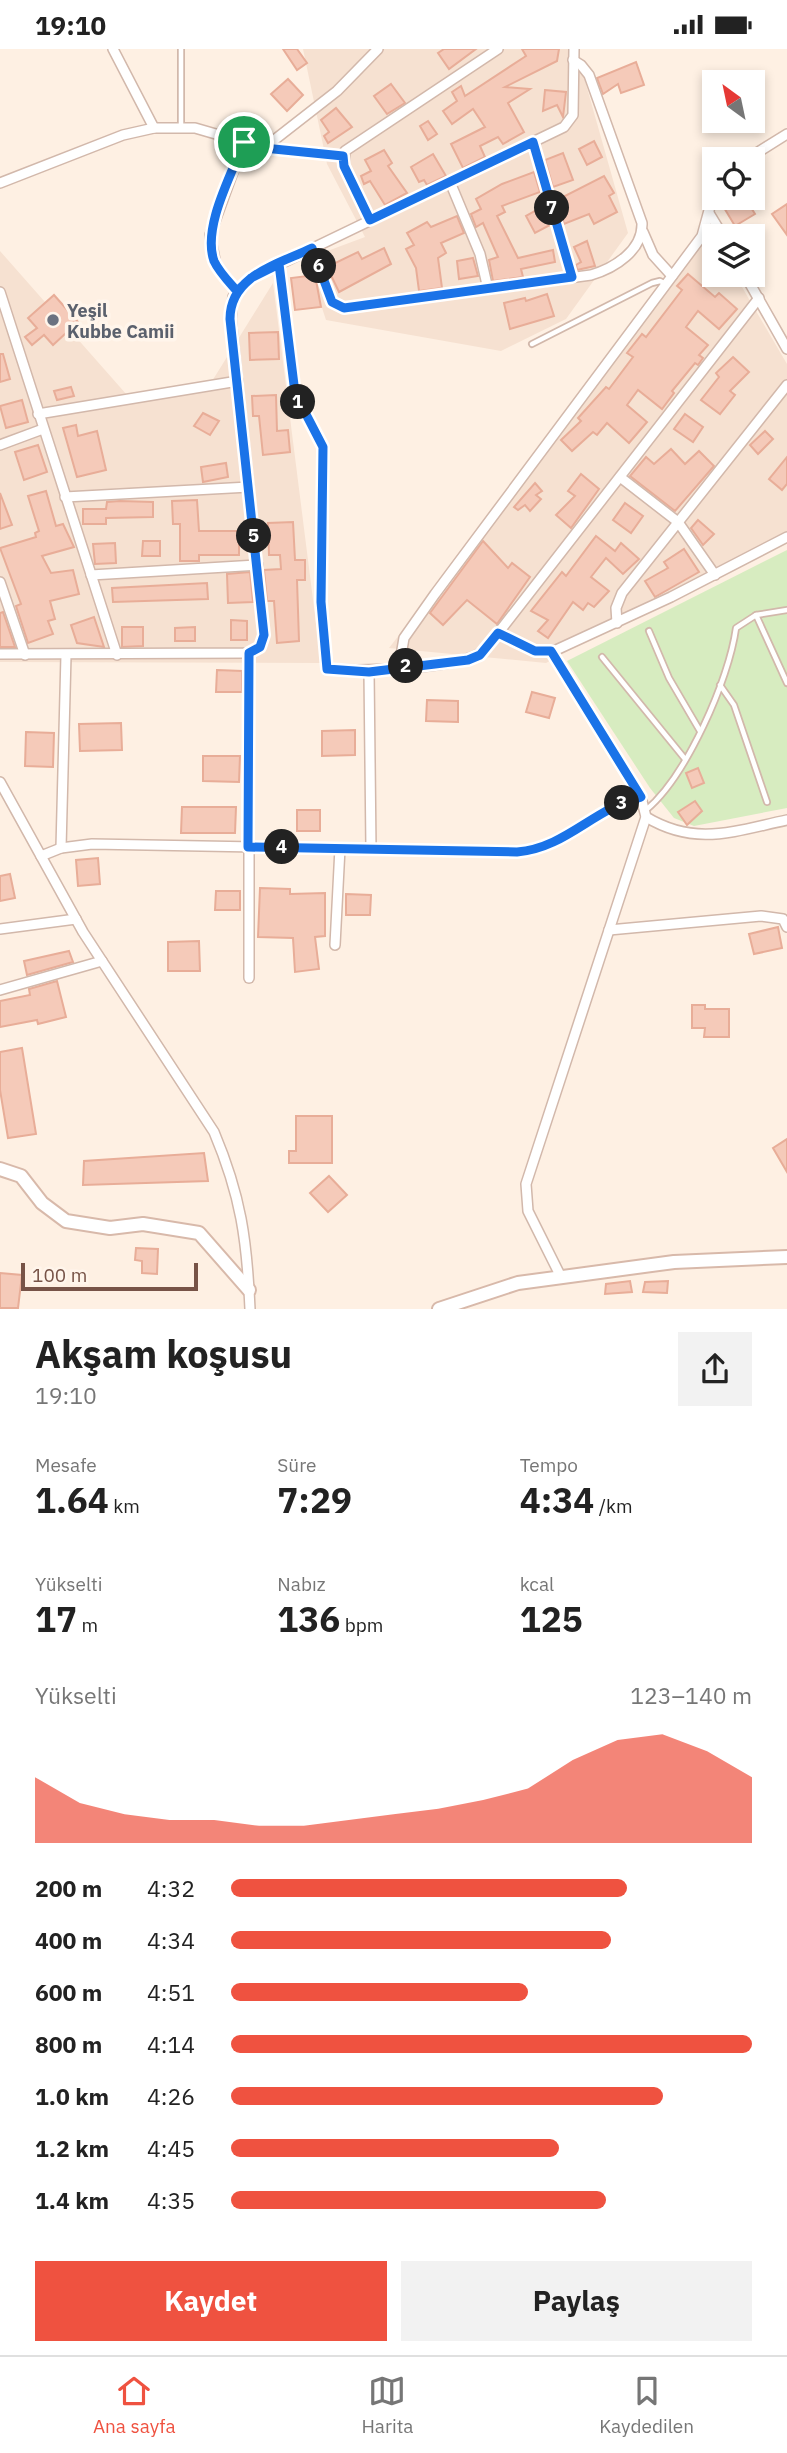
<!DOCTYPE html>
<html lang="tr">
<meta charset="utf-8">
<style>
:root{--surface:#fff;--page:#f2f2f2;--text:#222;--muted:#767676;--line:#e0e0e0;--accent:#ef5240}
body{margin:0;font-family:"IBM Plex Sans",sans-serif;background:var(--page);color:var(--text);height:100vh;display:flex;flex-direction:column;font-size:26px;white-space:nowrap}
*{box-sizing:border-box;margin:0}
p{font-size:23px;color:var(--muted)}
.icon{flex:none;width:38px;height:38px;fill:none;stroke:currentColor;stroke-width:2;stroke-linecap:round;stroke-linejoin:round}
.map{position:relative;height:1260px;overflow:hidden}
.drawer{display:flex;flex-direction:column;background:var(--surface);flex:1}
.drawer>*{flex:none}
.needle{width:46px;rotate:327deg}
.buttons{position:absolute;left:702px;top:21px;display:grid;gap:14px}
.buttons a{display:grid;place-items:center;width:63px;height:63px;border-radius:0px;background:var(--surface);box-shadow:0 4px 10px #0003;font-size:35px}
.scale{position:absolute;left:21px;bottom:18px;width:177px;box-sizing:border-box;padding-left:7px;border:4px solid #775347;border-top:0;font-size:19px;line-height:24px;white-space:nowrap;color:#775347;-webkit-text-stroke:5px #fff5eb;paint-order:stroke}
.pin{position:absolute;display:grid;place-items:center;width:60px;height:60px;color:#fff;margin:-30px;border:4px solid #fff;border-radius:50%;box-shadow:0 2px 7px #0007}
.km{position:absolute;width:35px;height:35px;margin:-18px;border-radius:50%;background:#222;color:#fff;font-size:19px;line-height:35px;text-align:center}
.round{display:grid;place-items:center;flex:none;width:74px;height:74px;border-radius:0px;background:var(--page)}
.head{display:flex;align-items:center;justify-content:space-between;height:119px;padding:0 35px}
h1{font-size:38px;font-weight:700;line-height:52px}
.metrics{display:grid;grid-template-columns:repeat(3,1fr);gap:10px;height:119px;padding:7px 35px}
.metrics div{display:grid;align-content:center}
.metrics b{font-size:35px;font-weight:700}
.metrics small{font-size:19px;font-weight:400}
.metrics p{font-size:19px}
.chart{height:196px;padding:14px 35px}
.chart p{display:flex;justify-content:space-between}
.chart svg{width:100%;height:126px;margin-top:7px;fill:var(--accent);opacity:.7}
.action{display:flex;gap:14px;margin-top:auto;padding:14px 35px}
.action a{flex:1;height:80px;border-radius:0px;background:var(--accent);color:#fff;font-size:28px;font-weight:700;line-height:80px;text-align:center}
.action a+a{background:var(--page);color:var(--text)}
ul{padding:0 35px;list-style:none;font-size:23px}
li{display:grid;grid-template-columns:112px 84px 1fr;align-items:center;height:52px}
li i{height:18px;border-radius:9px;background:var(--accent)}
.status{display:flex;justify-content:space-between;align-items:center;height:49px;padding:0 35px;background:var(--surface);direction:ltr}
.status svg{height:19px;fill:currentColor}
.tab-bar{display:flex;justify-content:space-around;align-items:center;height:98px;border-top:2px solid var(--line);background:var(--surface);font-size:19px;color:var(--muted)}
.tab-bar a{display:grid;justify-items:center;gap:4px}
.tab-bar .current{color:var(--accent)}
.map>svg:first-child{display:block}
.residential{fill:#f6e1d1}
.green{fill:#d7ecc0}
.building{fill:#f5cab9;stroke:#e8ad98;stroke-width:2}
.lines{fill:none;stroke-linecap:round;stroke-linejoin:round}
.lane-casing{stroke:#d2b8ab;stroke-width:8}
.street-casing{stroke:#d2b8ab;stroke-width:12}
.secondary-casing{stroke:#d8b9aa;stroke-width:16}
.lane{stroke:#fff;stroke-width:4.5}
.street{stroke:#fff;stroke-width:9}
.secondary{stroke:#fff;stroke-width:12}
.route-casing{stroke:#fff;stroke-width:14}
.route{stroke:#1a73e8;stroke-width:9}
.worship-dot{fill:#6b7280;stroke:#fff5eb;stroke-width:2.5}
.labels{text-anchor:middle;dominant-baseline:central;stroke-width:7;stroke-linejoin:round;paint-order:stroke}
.worship-label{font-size:18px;font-weight:bold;fill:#5b616d;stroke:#fff5eb;text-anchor:start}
</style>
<div class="status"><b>19:10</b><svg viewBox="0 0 49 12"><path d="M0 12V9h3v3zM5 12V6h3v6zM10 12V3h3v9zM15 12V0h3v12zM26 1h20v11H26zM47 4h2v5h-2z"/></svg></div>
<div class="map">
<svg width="787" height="1260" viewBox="0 0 787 1260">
<rect width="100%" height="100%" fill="#fef0e3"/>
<!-- residential -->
<g class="residential">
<polygon points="303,0 576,0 628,184 566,270 501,302 326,271 306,210 365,188 327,115"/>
<polygon points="711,185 714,191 714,226 735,226 787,315 787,482 546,614 389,599"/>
<polygon points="0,202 127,346 209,337 273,234 321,614 0,613"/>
</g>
<!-- green -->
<polygon class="green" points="787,501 787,759 694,777 674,769 650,739 567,612"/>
<!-- building -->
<g class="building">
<polygon points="283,0 297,0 307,14 297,21"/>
<polygon points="444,0 476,0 449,20 438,4"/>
<polygon points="522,0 559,0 557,12 505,38 530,40 508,54 524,83 503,95 498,88 480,97 485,108 463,119 451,95 485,78 473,60 452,75 443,62 457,52 452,43 461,37 465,47 526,7"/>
<polygon points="636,13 644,36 621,44 618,35 603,45 597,29"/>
<polygon points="288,30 303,46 287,62 271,45"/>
<polygon points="391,35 405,54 387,65 374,47"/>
<polygon points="545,41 566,43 563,68 557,56 543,62"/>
<polygon points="336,59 352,78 328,94 324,87 329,83 321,71"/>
<polygon points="428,72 437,85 428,91 420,77"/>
<polygon points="594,92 602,108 587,116 579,100"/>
<polygon points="384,101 392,114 388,117 407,144 385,156 370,132 364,135 361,127 371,122 365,111"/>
<polygon points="563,104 573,131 553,138 545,111"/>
<polygon points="433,105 446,127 427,136 424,131 419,133 411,118"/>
<polygon points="534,123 540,143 502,157 505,163 497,167 518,209 553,201 555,213 521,220 523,228 493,232 489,211 498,208 483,174 476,178 471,165 481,160 476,150 502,135"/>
<polygon points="604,127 614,144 609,147 617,163 594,175 589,165 564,175 557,151"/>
<polygon points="737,149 745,149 755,165 735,177 723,157"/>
<polygon points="787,155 787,186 772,165"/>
<polygon points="544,157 550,176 535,184 526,167"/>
<polygon points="457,167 464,184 441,194 446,204 438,209 442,239 419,242 416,219 406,200 414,196 407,184 427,173 431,178"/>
<polygon points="587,192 595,217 577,221 576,216 581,213 574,198"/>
<polygon points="384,199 391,215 339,243 327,218 358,203 362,210"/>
<polygon points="473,209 478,227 459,230 457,212"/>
<polygon points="688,225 715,248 719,244 737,260 719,280 698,262 686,278 708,296 699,306 703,309 698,316 695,314 672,342 674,344 662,360 638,341 627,356 647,373 629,394 607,374 597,386 593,383 572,402 561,391 581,372 578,369 606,338 609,340 633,308 627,304 642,285 646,288 682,241 677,237"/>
<polygon points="315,226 321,258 295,261 291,229"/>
<polygon points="547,245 554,267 510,280 504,254 525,249 526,252"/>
<polygon points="54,246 78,273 53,296 44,286 32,296 25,288 37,279 28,269"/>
<polygon points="278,283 279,310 250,311 249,284"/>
<polygon points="0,305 3,305 10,330 0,333"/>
<polygon points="733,308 749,323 730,342 735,346 720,365 701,351 719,328 716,324"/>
<polygon points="71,338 74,347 57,351 54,342"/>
<polygon points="276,346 277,382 288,381 290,403 263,406 259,367 253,367 252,347"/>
<polygon points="22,351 28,373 6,379 0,357"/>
<polygon points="203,364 219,372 210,386 194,377"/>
<polygon points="685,365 703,378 693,393 674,380"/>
<polygon points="76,376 78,387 97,382 106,421 77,428 63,379"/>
<polygon points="765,382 773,390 758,405 750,396"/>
<polygon points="38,396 47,423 24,431 15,403"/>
<polygon points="671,400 685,415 699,402 714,417 675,462 630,427 646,408 654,415"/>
<polygon points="787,408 787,435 782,441 769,430"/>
<polygon points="226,414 228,428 203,433 201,418"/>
<polygon points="581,425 599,440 571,479 556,466 575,447 568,442"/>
<polygon points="535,434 542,442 536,446 541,450 530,462 525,456 518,461 514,458"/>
<polygon points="46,442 56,477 63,475 74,498 42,507 51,524 73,521 79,545 50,552 55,570 48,572 53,585 28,594 16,557 21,555 0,499 36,488 35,484 39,482 28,447"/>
<polygon points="0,444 12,476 0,480"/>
<polygon points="197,451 199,482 239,482 239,506 199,506 199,512 180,512 180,475 173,475 172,452"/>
<polygon points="120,452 153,453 153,468 106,469 106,475 83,475 83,460 106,460 107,453"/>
<polygon points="625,454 643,467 631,484 613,471"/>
<polygon points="698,471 714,485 703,496 691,479"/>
<polygon points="293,473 295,511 305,511 305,531 297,531 299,592 277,594 274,552 267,552 264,521 281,520 280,506 269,506 268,474"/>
<polygon points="596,487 615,502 621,494 639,510 623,525 606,509 591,528 609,542 594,558 588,554 583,561 573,553 548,589 538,582 548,571 531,562 562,523 566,527"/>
<polygon points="143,492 160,492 160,507 142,507"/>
<polygon points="483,492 508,519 512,514 530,528 497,575 467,551 443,576 430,564"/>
<polygon points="115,494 116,514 95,515 93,495"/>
<polygon points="684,500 699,523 655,548 645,532 668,519 664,513"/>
<polygon points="250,523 253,553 228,554 227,525"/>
<polygon points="207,534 208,550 113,553 112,539"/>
<polygon points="3,563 15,598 0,598 0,564"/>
<polygon points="94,568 104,598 77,594 71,576"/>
<polygon points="231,571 247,572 247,591 231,591"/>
<polygon points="122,578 143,578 143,597 122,598"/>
<polygon points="195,578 195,592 175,592 175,579"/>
<polygon points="217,621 242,622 242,643 216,643"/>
<polygon points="532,643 555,649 549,669 526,663"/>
<polygon points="427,651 458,652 458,673 426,672"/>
<polygon points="121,674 122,701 80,702 79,675"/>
<polygon points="355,681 355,706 322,707 322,682"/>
<polygon points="26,683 54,684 53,718 25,717"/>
<polygon points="203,707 240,707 239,733 203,732"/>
<polygon points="698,719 704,734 692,739 686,724"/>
<polygon points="695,752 702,762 687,776 678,763"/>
<polygon points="182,758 236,758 235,784 181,784"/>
<rect x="297" y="761" width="23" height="21"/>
<polygon points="98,809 100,835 78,837 76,811"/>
<polygon points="10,825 15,849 0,852 0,827"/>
<polygon points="260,839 290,840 290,845 325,844 325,887 315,888 319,920 295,923 293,889 258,888"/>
<polygon points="216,842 240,842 240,861 215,861"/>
<polygon points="346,845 371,846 370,866 346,866"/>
<polygon points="778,878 782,899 754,905 749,885"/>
<polygon points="199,892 200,922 168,922 168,893"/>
<polygon points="69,902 73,913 27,926 24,912"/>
<polygon points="57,932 66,968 38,975 37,971 0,978 0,952 30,946 29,940"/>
<polygon points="692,956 705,956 705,960 729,960 729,988 704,988 705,979 692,979"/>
<polygon points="22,999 36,1085 8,1089 0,1041 0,1003"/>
<polygon points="296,1067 332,1067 332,1114 289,1114 289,1102 296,1102"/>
<polygon points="787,1090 787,1123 773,1099"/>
<polygon points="204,1104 208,1132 83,1136 84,1112"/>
<polygon points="329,1127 347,1146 328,1163 310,1144"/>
<polygon points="136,1199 158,1200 157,1225 142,1224 142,1212 135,1211"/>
<polygon points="0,1224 22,1226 18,1259 0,1259"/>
<polygon points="630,1232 632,1243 605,1245 606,1235"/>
<polygon points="668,1232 667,1244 643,1243 645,1233"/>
</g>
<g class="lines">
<!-- lane casing -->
<g class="lane-casing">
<g id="lane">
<polyline points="181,0 181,78"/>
<polyline points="532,295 652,234 660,232 666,235"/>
<polyline points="756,566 787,634"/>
<polyline points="649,582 669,629 700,682"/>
<polyline points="602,608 685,710"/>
<polyline points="720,636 734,656 767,753"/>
<path d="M646,761C686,728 729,631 736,579L756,566L787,561"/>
</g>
</g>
<!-- street casing -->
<g class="street-casing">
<g id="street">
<polyline points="113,0 154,79"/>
<polyline points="533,93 572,228"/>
<polyline points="264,99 337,42 378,0"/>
<polyline points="747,110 787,85"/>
<polyline points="450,133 480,205 488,240"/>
<polyline points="0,134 123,86 154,79 195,79 264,99 343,107"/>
<polyline points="709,164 723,187"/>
<polyline points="370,171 344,117 345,102 498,0"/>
<polyline points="643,183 653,206 672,227"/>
<path d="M312,199L332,253L344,259L591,226C615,219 643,201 642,174L589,26L581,16L573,11"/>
<path d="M279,215L295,344L323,398L321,553L327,620C359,622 463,621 485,601L759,249"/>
<polyline points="745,226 787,300"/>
<polyline points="237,242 216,216 210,186 244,93"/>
<polyline points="0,243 117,606"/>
<polyline points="38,365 238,332"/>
<polyline points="0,396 43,380"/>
<polyline points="620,428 678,473 715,526"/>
<polyline points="65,448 249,438"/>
<polyline points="91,526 258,516"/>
<polyline points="0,533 25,606"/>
<polyline points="617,574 616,559 622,544 787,336"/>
<polyline points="498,584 535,602 556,601 671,548 787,488"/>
<polyline points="551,602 641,748 646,768 526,1135 528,1162 561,1228"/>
<polyline points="249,604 249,929"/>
<polyline points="0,605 249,604 260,598 264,586 231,270 233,248 251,229 564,78 573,66 574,0"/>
<polyline points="399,618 404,589 435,545 702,187 714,143"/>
<polyline points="369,623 371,800"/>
<path d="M0,733L83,883L214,1083C241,1147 247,1191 250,1260"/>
<path d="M646,768C696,798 734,782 787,771"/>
<polyline points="61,799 66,606"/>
<path d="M41,807L61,799L92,795L517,803C566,798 594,759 641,748"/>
<polyline points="0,880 76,870"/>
<polyline points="609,881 761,867 783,870 787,878"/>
<polyline points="335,896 340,799"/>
<polyline points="0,941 102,912"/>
</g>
</g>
<!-- secondary casing -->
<g class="secondary-casing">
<g id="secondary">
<polyline points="0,1120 21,1127 42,1154 66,1172 110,1179 143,1175 199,1184 249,1241"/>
<polyline points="439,1260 518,1234 674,1213 787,1208"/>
</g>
</g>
<!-- lane -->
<use href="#lane" class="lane"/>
<!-- street -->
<use href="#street" class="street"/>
<!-- secondary -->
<use href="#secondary" class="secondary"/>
</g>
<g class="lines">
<!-- route casing -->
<g class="route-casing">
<path id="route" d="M244,93C232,125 202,178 214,212C219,223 229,233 237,242L251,229L279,215L295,344L323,398L321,553L327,620L369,623L468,611L480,606L498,584L535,602H551L641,748C594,759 566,799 517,803L248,798L249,604L260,598L264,586L230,270C230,226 279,215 312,199L332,253L344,259L572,228L533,93L370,171L344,117L343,107L264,99L244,93"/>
</g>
<!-- route -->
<use href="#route" class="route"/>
</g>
<!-- markers -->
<circle class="worship-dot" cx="53" cy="271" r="7"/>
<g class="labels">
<!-- worship labels -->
<g class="worship-label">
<text x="67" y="261">Yeşil<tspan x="67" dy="21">Kubbe Camii</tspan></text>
</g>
</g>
</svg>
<div class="buttons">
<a><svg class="needle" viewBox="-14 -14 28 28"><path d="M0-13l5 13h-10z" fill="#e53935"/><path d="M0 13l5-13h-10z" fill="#767676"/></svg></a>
<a><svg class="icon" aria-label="locate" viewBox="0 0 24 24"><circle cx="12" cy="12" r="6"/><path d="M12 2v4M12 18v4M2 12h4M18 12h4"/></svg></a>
<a><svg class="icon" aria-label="layers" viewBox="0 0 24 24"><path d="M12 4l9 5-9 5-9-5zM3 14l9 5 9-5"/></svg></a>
</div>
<div class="scale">100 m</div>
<div class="pin" style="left:244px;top:93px;background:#1e9e55"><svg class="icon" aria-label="arrive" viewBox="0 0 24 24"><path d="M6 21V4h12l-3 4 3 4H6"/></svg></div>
<b class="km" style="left:298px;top:353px">1</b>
<b class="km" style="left:406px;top:617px">2</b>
<b class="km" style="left:622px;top:754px">3</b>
<b class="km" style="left:282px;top:798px">4</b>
<b class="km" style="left:254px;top:487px">5</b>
<b class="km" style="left:319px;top:217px">6</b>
<b class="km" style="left:552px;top:159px">7</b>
</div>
<section class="drawer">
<div class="head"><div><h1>Akşam koşusu</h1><p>19:10</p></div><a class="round"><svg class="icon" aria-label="share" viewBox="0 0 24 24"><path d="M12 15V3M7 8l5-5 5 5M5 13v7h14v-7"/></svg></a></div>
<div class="metrics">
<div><p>Mesafe</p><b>1.64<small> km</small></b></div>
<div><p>Süre</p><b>7:29</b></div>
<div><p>Tempo</p><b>4:34<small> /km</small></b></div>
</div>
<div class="metrics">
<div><p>Yükselti</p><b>17<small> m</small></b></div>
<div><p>Nabız</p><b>136<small> bpm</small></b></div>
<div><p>kcal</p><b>125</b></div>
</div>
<div class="chart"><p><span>Yükselti</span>123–140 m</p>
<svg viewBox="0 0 160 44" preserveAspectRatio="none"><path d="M0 44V21L10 30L20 34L30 36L40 36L50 38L60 38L70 36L80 34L90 32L100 29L110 25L120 15L130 8L140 6L150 12L160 21V44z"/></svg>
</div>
<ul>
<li><b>200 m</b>4:32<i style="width:76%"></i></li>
<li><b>400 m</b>4:34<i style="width:73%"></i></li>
<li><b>600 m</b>4:51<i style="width:57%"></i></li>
<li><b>800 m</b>4:14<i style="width:100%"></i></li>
<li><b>1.0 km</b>4:26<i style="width:83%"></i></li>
<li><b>1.2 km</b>4:45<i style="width:63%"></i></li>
<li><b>1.4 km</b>4:35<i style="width:72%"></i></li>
</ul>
<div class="action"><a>Kaydet</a><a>Paylaş</a></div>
</section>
<nav class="tab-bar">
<a class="current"><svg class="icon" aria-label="home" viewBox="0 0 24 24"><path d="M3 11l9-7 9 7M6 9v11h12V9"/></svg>Ana sayfa</a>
<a><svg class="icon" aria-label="map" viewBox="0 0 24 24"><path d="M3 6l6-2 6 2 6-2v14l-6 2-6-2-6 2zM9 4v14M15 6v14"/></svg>Harita</a>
<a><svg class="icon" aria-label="saved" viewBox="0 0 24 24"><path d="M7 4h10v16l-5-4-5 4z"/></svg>Kaydedilen</a>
</nav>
